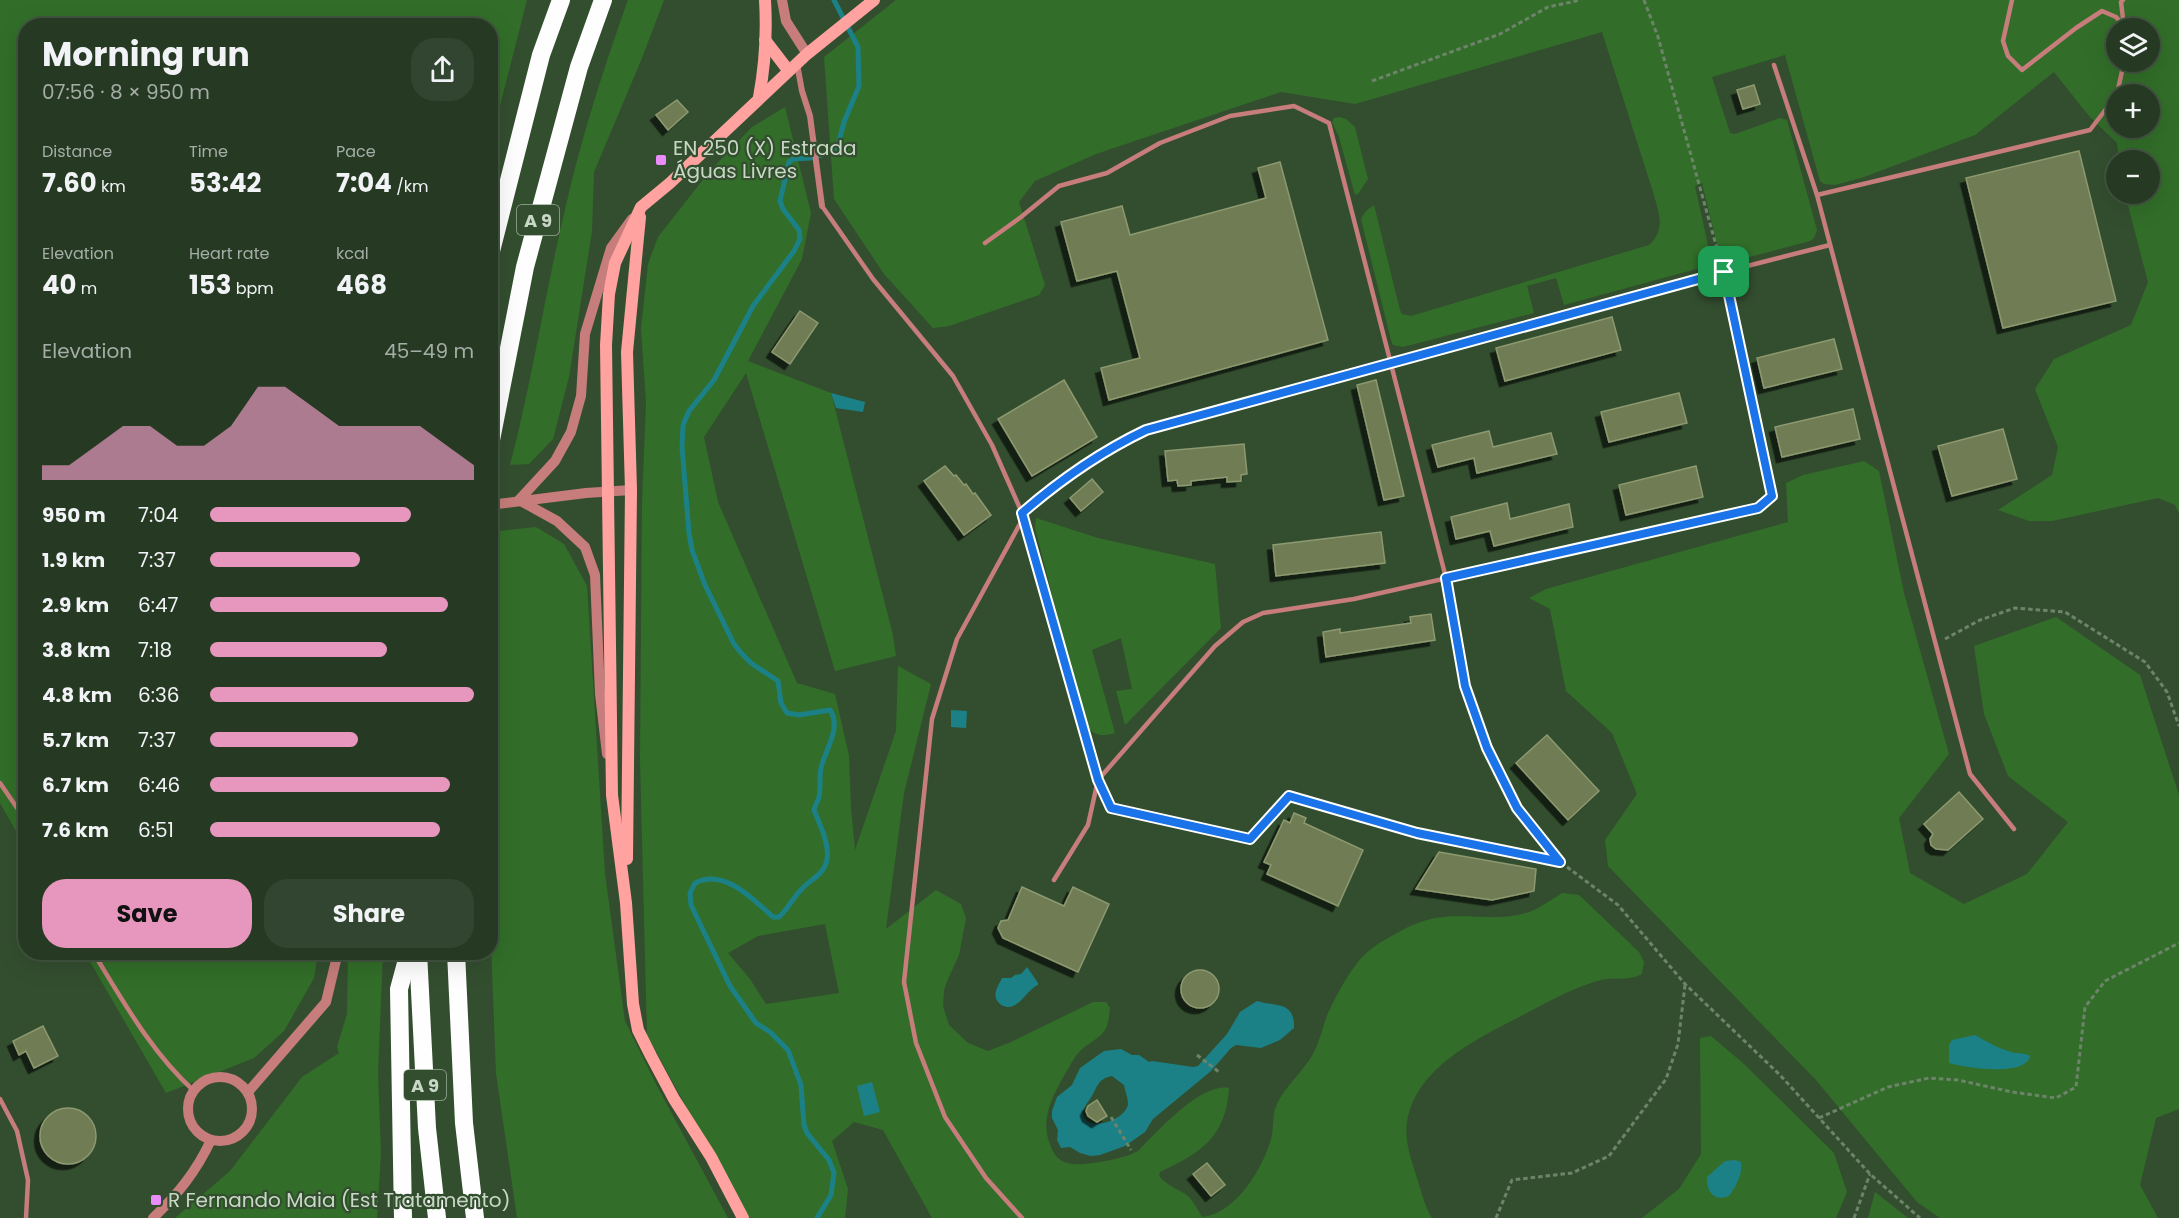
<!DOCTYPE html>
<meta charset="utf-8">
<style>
:root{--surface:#263a23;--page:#324530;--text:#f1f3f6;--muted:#a4ada6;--line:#425441;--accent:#e797bd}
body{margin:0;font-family:Poppins,sans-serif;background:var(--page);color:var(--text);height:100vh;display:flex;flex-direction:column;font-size:22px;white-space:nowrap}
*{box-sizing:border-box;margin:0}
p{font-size:20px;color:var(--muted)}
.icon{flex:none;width:33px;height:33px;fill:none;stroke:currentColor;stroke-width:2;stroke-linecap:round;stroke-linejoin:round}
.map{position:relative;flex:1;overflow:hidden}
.side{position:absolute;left:18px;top:18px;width:480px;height:942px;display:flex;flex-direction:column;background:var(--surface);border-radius:24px;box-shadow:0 6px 24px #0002,0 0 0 2px var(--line)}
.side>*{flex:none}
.tools{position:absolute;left:2106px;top:18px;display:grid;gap:12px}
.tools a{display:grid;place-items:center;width:54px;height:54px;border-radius:50%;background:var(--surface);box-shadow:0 6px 24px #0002,0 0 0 2px var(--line);font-size:30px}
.pin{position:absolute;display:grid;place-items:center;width:51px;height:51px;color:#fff;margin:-26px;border-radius:12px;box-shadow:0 3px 9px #0006}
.round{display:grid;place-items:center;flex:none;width:63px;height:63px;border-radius:24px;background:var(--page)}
.summary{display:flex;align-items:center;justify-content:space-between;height:102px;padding:0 24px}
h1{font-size:33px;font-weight:700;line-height:45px}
.metrics{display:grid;grid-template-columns:repeat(3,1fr);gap:9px;height:102px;padding:6px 24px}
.metrics div{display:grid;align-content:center}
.metrics b{font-size:26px;font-weight:700}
.metrics small{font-size:16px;font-weight:400}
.metrics p{font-size:16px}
.chart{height:168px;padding:12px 24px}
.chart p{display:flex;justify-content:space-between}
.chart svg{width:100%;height:108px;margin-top:6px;fill:var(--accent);opacity:.7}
.action{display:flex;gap:12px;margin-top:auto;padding:12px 24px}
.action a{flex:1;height:69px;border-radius:24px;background:var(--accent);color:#111;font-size:24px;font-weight:700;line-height:69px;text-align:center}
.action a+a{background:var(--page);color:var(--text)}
ul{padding:0 24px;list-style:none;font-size:20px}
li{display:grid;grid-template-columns:96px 72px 1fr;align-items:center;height:45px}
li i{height:15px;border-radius:8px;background:var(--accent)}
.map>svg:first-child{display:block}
.green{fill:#326e29;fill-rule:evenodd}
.water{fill:#1c8187;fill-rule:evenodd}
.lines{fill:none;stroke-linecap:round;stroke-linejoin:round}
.stream{stroke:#1c8187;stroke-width:5}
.building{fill:#707b53;stroke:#8d996f;stroke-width:1.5;filter:url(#shadow)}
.path{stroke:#6d846a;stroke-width:3;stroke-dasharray:4.5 3;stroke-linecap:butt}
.service{stroke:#c67d7b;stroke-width:4.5}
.minor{stroke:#c67d7b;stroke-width:6}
.tertiary{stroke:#c67d7b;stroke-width:10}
.secondary{stroke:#ffa2a0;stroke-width:12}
.motorway{stroke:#fefefe;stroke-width:18}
.route-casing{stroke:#fff;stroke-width:12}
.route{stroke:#1a73e8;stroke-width:8}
.poi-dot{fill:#ea8dfc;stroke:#334e2f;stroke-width:2}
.labels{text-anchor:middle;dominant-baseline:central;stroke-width:4.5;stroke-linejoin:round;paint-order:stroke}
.shield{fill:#334e2f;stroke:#9caf99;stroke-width:1.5}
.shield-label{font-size:18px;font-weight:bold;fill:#c9d8c6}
.poi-label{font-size:20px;fill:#c9d8c6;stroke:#334e2f;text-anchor:start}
</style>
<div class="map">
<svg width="2179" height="1218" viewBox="0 0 2179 1218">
<defs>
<filter id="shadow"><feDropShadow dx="-5.5" dy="5.5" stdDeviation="0" flood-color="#0009"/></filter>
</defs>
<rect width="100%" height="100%" fill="#334e2f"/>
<!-- green -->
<g class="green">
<polygon points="0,0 527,0 491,141 490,26 26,26 25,847 0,803"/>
<path d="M628,0H664L642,58L594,172L592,231L569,377L553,439L529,464L510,465C532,382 544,298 564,214C580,142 603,70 628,0Z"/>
<path d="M896,0H2179V513L2175,505L2158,498L2052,521H2029L1998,510L2052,475L2058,447L2035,389L2054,359L2131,325L2148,282L2125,194H2150V160H2119L2117,143L2089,116L2054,72L1975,135L1864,177L1835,185L1824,184L1820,181L1785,55L1712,77L1730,133L1735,134L1780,118L1787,120L1817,230L1814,238L1810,241L1727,263L1719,252L1702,183L1695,186L1709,250L1707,258L1704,259L1700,268L1564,305L1556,278L1527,286L1534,313L1403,347L1393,345L1391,340L1361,219L1366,211L1374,205L1400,310L1402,314L1411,316L1649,245C1666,230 1659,214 1654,195L1602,32L1355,104L1281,92L1096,154L1035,181L1019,202L1045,285L1039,295L949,326L933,328L884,274L834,199L824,57ZM2116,28H2150V62H2116ZM2116,94H2150V128H2116Z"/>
<path d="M785,107L811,213L802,259L748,361L831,393L893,635L896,656L835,671L746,373L704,437L718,502L797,683L835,694L849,756L851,808L855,850L896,731L898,666L931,684L904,793L886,929L936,890L961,904L966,918L959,955L948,979L944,990L943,1006L949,1025L968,1043L988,1051L1011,1042L1093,1002H1106L1110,1008C1109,1016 1109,1023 1105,1030C1099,1039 1088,1043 1080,1051C1074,1057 1070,1066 1065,1074C1052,1097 1039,1120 1051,1147C1057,1163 1069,1165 1084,1164C1102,1162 1123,1159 1138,1151C1157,1132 1201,1082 1229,1088C1226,1138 1200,1153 1160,1172L1159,1176C1170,1188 1177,1188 1188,1196C1194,1202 1198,1210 1202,1217C1236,1214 1265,1166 1272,1135C1274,1124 1272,1114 1277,1104C1286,1085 1304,1071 1314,1052C1320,1040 1323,1026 1328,1013C1336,996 1346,977 1358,962C1366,952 1378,943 1390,937C1405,928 1419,921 1436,918C1464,913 1494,921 1522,914C1537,911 1549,901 1562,893L1579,895L1639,952L1644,962L1642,974C1630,980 1619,978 1606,979C1598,980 1588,984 1580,987C1559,995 1539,1007 1519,1017C1475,1040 1416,1068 1407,1122C1404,1140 1411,1159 1416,1175C1421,1189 1424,1206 1432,1218H932L883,1130L854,1122L832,1141L848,1189L845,1218H747L647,1035L640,761L642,503L646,403L641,329L648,264L658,237L709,172L752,127ZM825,924L839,993L766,1004L750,979L728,953L758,936Z"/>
<polygon points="1340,117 1346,119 1355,127 1368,179 1358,194 1355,195 1339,137 1332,122 1334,118"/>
<polygon points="1864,461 1879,471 1904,593 1949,754 1899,818 1910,873 1964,904 2027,874 2068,822 2008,776 1984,714 1974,646 2056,617 2140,675 2179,795 2179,1109 2156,1118 2140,1185 2158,1218 1940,1218 1917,1202 1816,1080 1608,866 1605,840 1637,794 1612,733 1566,691 1550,609 1529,598 1546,589 1788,522 1786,483 1803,475"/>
<path d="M1036,518L1098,538L1215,564L1221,628L1125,725L1116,691L1132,689L1121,638L1092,650L1115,733C1102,737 1094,736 1085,724L1035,528Z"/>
<polygon points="536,527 564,544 587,586 605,874 625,1021 657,1086 728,1218 517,1218 496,1073 491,943 490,656 499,531"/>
<polygon points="85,953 318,953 314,978 284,1031 254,1058 166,1093"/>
<polygon points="348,953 383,953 378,1072 381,1153 377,1218 175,1218 230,1171 302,1077 339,1053 337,1047 347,1014"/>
<polygon points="1711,1036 1744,1064 1834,1153 1847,1192 1836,1218 1642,1218 1679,1189 1701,1154 1700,1038"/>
<polygon points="1875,1192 1908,1218 1868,1218"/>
</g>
<!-- water -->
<g class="water">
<polygon points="831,393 865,402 863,412 836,408"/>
<polygon points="951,710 967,711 966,728 951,727"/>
<path d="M1027,967L1038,983V985C1026,989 1017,1016 1000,1004C990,996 999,985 1002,978H1011L1015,975L1021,974Z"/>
<path d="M1257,1001C1276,1007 1295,1001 1294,1028L1280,1040L1261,1048L1236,1045L1231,1048L1211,1071L1153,1119L1145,1132L1125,1146L1100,1155L1091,1156L1080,1153L1070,1147L1061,1148L1057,1140L1058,1130L1052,1118V1111L1057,1097L1072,1085L1080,1068L1104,1051L1121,1049L1132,1055H1139L1149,1062L1152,1061L1193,1067L1198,1066L1227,1034L1240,1012ZM1112,1076L1124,1085C1125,1091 1128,1098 1128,1104C1126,1120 1088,1133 1083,1115C1081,1109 1090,1100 1093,1094C1098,1084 1100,1078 1112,1076Z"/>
<path d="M1975,1035C1987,1042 1998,1048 2011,1052C2017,1054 2023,1052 2030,1056C2026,1077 1965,1068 1949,1063V1045L1952,1040Z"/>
<polygon points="872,1082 880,1112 864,1116 857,1086"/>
<path d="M70,1108C91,1113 105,1135 89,1154C55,1193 10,1114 70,1108ZM69,1119L80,1124C89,1137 83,1150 67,1152C52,1149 47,1135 57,1123Z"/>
<path d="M1735,1160L1741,1162C1743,1174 1736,1186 1729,1196C1714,1202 1706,1192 1707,1177L1725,1161Z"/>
</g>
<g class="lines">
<!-- stream -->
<path class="stream" d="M817,1218L831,1195L834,1173L829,1160L807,1133L804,1125L801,1085L788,1050L770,1032L756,1023L730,986L691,905L690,893L695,883C724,868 753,899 773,917H779C788,909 792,899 800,891C806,883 815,879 821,872C836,856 821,827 814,810C815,805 818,801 819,797C821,788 819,777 821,768C825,750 842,728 830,710L799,715L787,713L781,703L778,681L751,663L742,654L734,644L705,585L692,550L689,533L682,447L683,425L689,411L714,380L753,306L794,251L800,239L799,230L783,209L780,201L789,162L793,159L810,158L829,153L838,145L844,122L859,86L858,47L834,0"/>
</g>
<!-- building -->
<g class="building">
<polygon points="1754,85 1760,104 1743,109 1737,90"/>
<polygon points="677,100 688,112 668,130 656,115"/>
<polygon points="2079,151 2116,301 2003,328 1966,178"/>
<polygon points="1280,162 1328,340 1109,400 1101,368 1140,358 1117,271 1077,281 1061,222 1122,206 1130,235 1266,198 1258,168"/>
<polygon points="800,311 818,323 790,364 772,352"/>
<polygon points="1612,317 1621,350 1505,381 1496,348"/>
<polygon points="1834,339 1842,369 1764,388 1757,358"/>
<polygon points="1064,380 1097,437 1032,476 998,419"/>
<polygon points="1376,380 1404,496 1384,500 1357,385"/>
<polygon points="1679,393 1687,423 1609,442 1601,412"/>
<polygon points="1853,409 1860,439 1782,457 1775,427"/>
<polygon points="2003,429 2017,479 1952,496 1938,446"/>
<polygon points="1489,431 1493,447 1551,433 1557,454 1477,473 1474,458 1438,467 1432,445"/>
<polygon points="1244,444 1247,474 1241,475 1241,481 1227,482 1227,477 1191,481 1191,485 1178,486 1177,480 1168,481 1165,451"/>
<polygon points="945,466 954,476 956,475 964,485 966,484 973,494 975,493 991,515 964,535 924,481"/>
<polygon points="1696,466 1703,497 1626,515 1619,485"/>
<polygon points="1092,479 1103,492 1081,511 1070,498"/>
<polygon points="1507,503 1510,519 1569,504 1573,527 1494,546 1490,531 1456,539 1451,517"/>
<polygon points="1381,532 1385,563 1276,576 1273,545"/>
<polygon points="1431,614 1435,640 1326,657 1323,632 1340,629 1340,633 1411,623 1410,617"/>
<polygon points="1547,735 1599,791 1568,820 1516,763"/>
<polygon points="1959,792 1983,819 1948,850 1936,849 1931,845 1930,839 1933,834 1924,824"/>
<polygon points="1294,813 1306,818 1304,823 1363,850 1338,906 1267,874 1271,865 1264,862 1284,820 1290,823"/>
<polygon points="1439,852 1536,869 1534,891 1492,900 1416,889"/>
<polygon points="1022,887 1064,906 1073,887 1109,904 1078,972 1003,938 998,928 1001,921 1008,920"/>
<circle cx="1200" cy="989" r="19"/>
<polygon points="43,1026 58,1056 34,1068 26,1051 19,1055 13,1041"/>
<polygon points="1097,1100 1107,1116 1097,1122 1088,1116 1086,1111 1088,1106"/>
<circle cx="68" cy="1136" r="28"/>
<polygon points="1207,1163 1225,1185 1211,1196 1193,1174"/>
</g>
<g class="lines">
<!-- path -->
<g class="path">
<polyline points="1644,0 1658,37 1721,263"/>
<polyline points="1372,81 1500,34 1548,7 1581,0"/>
<polyline points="1945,639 1980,620 2015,608 2065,612 2145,662 2167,692 2179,726"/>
<polyline points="1567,867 1618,905 1685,984 1780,1075 1870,1174 1920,1218"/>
<polyline points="1197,1055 1219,1072"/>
<polyline points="1111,1117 1131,1150"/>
<polyline points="1819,1118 1888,1087 1929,1078 1958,1080 2012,1092 2056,1098 2076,1087 2085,1007 2105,981 2179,943"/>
<polyline points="1496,1218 1512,1180 1572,1173 1609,1156 1666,1079 1678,1044 1685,985"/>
<polyline points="1854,1218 1870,1174"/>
</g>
<!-- service -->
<g class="service">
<polyline points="2012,0 2003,41 2008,56 2022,70 2076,28 2102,11 2116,17 2124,26"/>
<polyline points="2123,0 2121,2 2124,27"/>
<polyline points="1774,65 1817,195 1970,774 2014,829"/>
<polyline points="2117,94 2124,62"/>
<polyline points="1817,195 2090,130 2116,96"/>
<polyline points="822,206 873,279 953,376 992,445 1022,513 1021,522 957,639 932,719 904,982 916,1043 945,1117 986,1178 1022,1218"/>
<path d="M985,243L1021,217L1059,186L1107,173L1160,143L1230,116L1294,106L1329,123L1446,578L1465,686L1487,748L1517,808L1560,862L1417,833L1289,796L1250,839L1111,808L1098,780L1022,513C1060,480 1100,452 1146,430C1374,368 1601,302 1830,245"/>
<polyline points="0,783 26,821"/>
<polyline points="1054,880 1088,825 1098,780 1215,646 1243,622 1263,613 1354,599 1758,508 1772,496 1724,271"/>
<path d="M93,952C123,1001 151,1052 194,1091"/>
<polyline points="0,1099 17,1131 28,1180 26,1218"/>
</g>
<!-- minor -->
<polyline class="minor" points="797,64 802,91 810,116 822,206"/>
<!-- tertiary -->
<g class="tertiary">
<polyline points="782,0 786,21 807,54"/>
<polyline points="519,500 557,521 585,547 595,575 600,694 607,754"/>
<polyline points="519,500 555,461 571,432 581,396 585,334 611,248 632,219"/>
<polyline points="490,505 586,493 631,490"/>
<circle cx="220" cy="1109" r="32"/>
<polyline points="248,1092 326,1002 338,952"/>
<path d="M153,1218C178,1194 196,1172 211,1140"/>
</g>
<!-- secondary -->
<g class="secondary">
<polyline points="765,40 788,70"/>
<path d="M759,97C765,65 767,33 765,0"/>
<polyline points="627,859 631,490 627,352 640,217"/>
<polyline points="743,1218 711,1157 674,1099 651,1056 638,1030 633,1004 626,903 612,795 606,345 609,294 615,263 641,207 670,183 807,54 874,0"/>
</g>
<!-- motorway -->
<g class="motorway">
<polyline points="490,255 541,55 561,0"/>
<polyline points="490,445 525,267 579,67 603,0"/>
<polyline points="418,952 427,1128 437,1218"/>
<polyline points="456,952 464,1123 475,1218"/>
<polyline points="403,1218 399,989 409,952"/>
</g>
</g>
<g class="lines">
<!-- route casing -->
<g class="route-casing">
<path id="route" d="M1724,272L1772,496L1758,508L1446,578L1465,686L1487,748L1517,808L1560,862L1417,833L1289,796L1250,839L1111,808L1098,780L1022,513C1060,480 1100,452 1146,430Z"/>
</g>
<!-- route -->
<use href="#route" class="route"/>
</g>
<!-- markers -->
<g class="poi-dot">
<rect x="655" y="154" width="12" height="12" rx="3"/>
<rect x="150" y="1194" width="12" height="12" rx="3"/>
</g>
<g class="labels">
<!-- shield labels -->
<g class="shield">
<rect x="517" y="205" width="42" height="30" rx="4.5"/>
<rect x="404" y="1070" width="42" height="30" rx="4.5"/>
</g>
<g class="shield-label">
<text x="538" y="220">A 9</text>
<text x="425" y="1085">A 9</text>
</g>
<!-- poi labels -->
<g class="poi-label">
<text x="673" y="148">EN 250 (X) Estrada<tspan x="673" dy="23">Águas Livres</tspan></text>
<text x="168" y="1200">R Fernando Maia (Est Tratamento)</text>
</g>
</g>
</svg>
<div class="tools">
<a><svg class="icon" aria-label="layers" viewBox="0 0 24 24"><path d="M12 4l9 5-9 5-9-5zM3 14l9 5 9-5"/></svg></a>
<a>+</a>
<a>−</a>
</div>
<div class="pin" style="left:1724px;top:272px;background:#1e9e55"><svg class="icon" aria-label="arrive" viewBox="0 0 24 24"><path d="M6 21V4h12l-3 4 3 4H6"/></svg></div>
<section class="side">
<div class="summary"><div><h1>Morning run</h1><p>07:56 · 8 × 950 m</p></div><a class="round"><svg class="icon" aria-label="share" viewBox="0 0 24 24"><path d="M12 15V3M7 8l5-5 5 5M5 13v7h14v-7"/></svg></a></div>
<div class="metrics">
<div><p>Distance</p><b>7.60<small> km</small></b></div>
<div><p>Time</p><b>53:42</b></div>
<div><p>Pace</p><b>7:04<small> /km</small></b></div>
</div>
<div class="metrics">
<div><p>Elevation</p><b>40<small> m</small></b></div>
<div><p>Heart rate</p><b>153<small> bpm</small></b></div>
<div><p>kcal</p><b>468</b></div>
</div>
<div class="chart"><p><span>Elevation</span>45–49 m</p>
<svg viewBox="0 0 160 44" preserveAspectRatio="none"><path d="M0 44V38L10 38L20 30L30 22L40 22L50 30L60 30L70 22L80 6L90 6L100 14L110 22L120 22L130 22L140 22L150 30L160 38V44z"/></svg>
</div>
<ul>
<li><b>950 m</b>7:04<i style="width:76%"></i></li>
<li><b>1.9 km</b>7:37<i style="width:57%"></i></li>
<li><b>2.9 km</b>6:47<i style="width:90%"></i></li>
<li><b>3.8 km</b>7:18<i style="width:67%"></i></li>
<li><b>4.8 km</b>6:36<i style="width:100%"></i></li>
<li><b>5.7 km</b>7:37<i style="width:56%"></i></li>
<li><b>6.7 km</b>6:46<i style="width:91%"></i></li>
<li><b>7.6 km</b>6:51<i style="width:87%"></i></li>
</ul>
<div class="action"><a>Save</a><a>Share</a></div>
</section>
</div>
